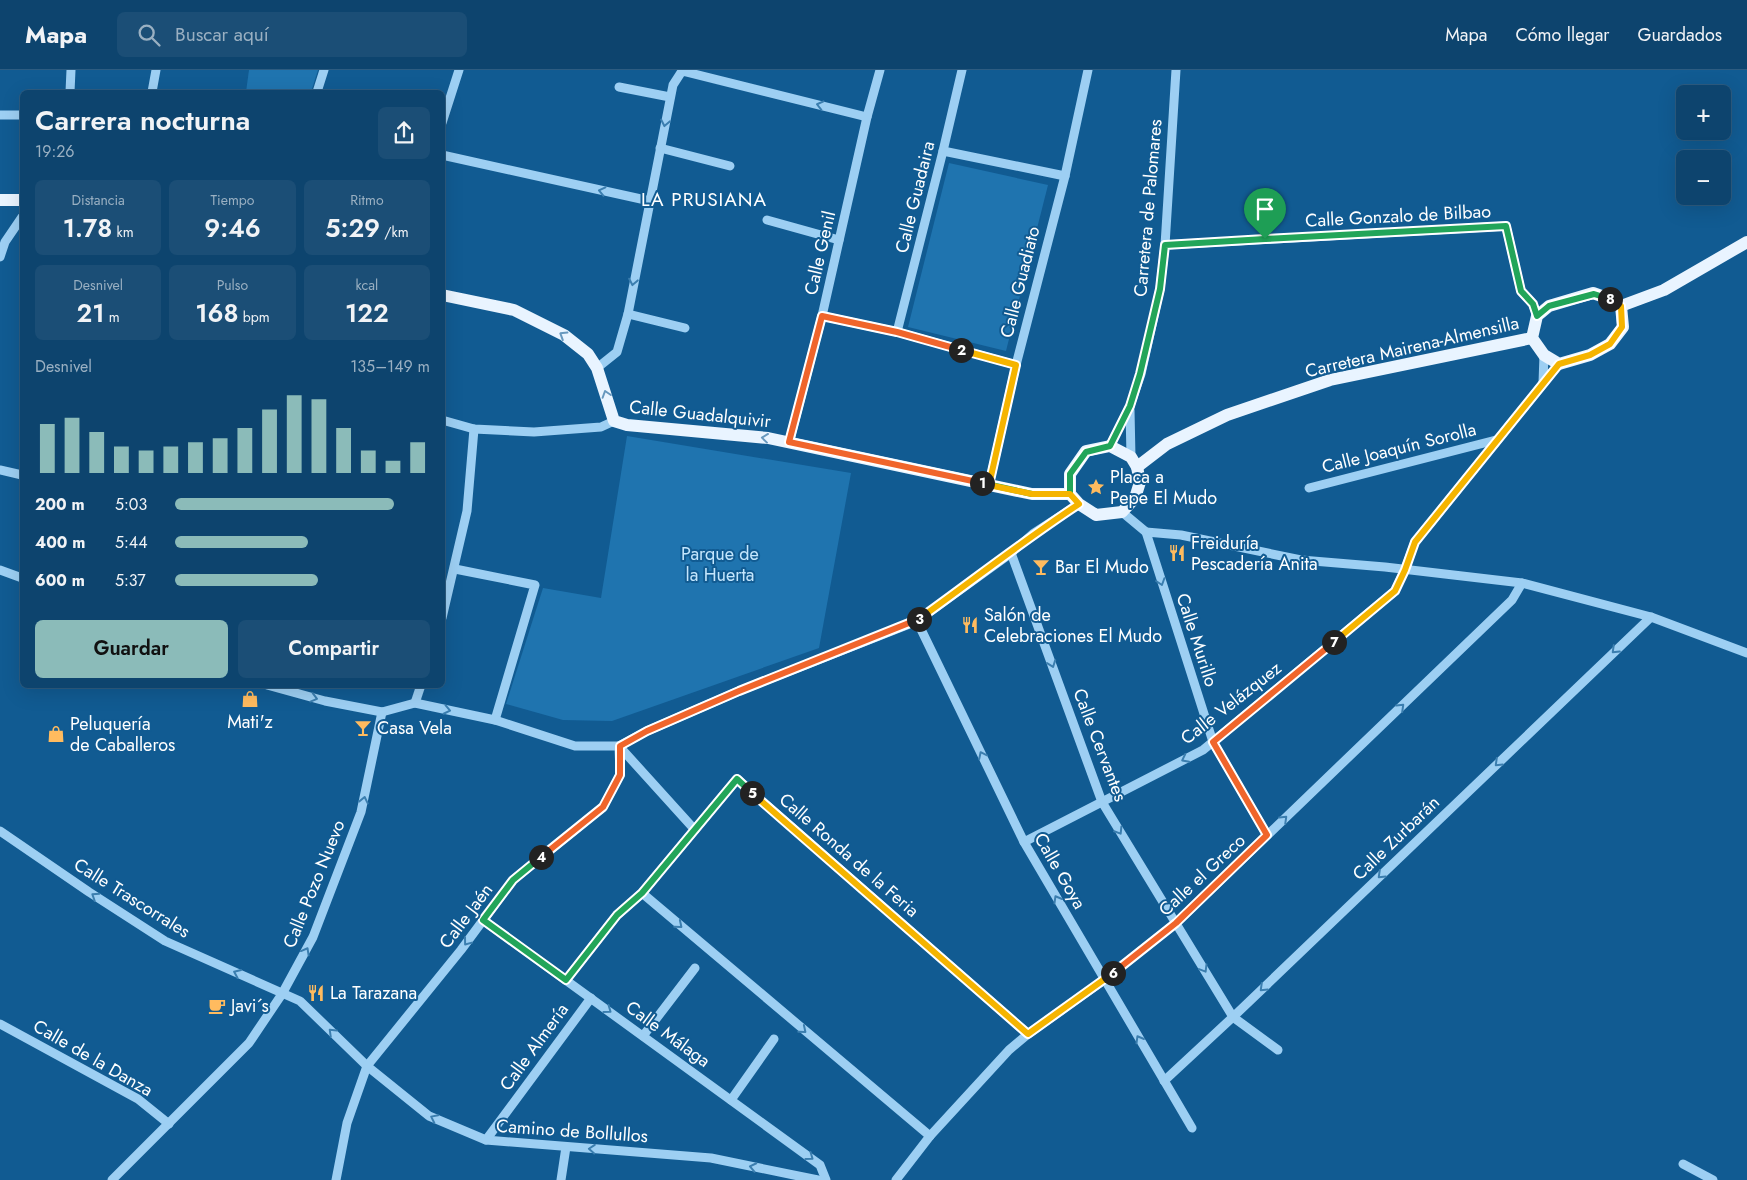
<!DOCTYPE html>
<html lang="es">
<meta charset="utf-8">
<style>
:root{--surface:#0d446e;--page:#1b4e76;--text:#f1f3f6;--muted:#9ab0c2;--line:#2d5c81;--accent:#8bbbb9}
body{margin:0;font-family:Jost,sans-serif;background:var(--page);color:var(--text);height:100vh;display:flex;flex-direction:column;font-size:19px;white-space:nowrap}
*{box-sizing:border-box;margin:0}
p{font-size:16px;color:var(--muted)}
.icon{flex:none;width:28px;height:28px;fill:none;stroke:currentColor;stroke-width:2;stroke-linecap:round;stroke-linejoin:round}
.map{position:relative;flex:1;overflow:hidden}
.side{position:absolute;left:20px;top:20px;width:425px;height:598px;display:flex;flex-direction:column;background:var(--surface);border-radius:8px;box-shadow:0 5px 20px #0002,0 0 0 1px var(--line)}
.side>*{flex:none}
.buttons{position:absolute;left:1676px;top:15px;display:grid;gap:10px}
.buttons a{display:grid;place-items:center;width:55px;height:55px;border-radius:8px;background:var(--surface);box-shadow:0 5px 20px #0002,0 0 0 1px var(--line);font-size:25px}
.pin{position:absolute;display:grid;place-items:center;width:42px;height:42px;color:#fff;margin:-51px -21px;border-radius:50% 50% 50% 0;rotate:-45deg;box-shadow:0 0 5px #0007}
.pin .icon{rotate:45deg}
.km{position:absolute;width:25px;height:25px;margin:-12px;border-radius:50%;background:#222;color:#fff;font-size:14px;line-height:25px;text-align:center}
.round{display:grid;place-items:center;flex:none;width:52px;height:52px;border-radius:8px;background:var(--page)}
.headline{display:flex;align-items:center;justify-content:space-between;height:85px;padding:0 15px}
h1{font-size:28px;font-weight:600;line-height:38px}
.figures{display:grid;grid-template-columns:repeat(3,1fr);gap:8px;height:85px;padding:5px 15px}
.figures div{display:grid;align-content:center;border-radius:8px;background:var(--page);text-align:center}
.figures b{font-size:25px;font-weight:600}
.figures small{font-size:14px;font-weight:400}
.figures p{font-size:14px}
.chart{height:140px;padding:10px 15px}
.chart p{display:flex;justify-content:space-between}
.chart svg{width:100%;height:90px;margin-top:5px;stroke:var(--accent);stroke-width:6}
.button{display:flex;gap:10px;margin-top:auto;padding:10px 15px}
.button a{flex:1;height:58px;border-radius:8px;background:var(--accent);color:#111;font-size:20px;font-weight:600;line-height:58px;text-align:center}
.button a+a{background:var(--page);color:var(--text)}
ul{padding:0 15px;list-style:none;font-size:16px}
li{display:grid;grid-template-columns:80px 60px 1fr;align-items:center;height:38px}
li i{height:12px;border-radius:6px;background:var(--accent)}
header{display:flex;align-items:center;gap:30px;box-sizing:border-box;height:70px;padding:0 25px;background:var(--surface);border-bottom:1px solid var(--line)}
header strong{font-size:24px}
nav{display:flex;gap:28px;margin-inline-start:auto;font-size:18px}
.search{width:350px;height:45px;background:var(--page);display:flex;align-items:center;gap:12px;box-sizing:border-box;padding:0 18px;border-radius:8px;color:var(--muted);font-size:19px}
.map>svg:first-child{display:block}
.green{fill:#1f74af}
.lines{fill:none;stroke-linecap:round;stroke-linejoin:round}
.minor{stroke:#9dcff3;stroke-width:9}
.major{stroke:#e9f4ff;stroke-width:12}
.oneway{stroke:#3b7eaf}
.oneway2{stroke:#6798be}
.split-1-casing{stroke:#fff;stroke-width:10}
.split-2-casing{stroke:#fff;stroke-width:10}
.split-3-casing{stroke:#fff;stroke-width:10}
.split-4-casing{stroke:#fff;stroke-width:10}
.split-5-casing{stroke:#fff;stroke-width:10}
.split-6-casing{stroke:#fff;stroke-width:10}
.split-7-casing{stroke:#fff;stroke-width:10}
.split-8-casing{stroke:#fff;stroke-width:10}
.split-9-casing{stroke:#fff;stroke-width:10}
.split-1{stroke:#22a559;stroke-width:6}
.split-2{stroke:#f0652b;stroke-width:6}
.split-3{stroke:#f5b400;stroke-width:6}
.split-4{stroke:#f0652b;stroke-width:6}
.split-5{stroke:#22a559;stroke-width:6}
.split-6{stroke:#f5b400;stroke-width:6}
.split-7{stroke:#f0652b;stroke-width:6}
.split-8{stroke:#f5b400;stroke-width:6}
.split-9{stroke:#22a559;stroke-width:6}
.labels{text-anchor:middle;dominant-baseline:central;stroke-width:4;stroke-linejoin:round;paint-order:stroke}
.street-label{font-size:18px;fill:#fff;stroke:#115b92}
.poi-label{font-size:18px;fill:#fff;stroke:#115b92;text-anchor:start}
.park-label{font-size:18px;fill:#c4e6fd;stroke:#115b92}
.neighbourhood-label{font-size:19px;letter-spacing:1px;fill:#fff;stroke:#115b92}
</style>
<header>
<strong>Mapa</strong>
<div class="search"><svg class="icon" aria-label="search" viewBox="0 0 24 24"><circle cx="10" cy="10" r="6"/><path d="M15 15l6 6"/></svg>Buscar aquí</div>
<nav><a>Mapa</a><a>Cómo llegar</a><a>Guardados</a></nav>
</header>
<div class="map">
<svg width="1747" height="1110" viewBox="0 0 1747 1110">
<rect width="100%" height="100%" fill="#115b92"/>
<!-- green -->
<g class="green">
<polygon points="249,0 318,0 311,22 246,22"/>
<polygon points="949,93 1048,115 1006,281 908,257"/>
<polygon points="627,366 851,403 819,578 612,651 563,650 506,634 543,518 601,528"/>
</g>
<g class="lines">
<!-- minor -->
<g class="minor">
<polyline points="619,17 670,27"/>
<polyline points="70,22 71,0"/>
<polyline points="152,22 156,0"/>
<polyline points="317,22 324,0"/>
<polyline points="0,45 22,45"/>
<polyline points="442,53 459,0"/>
<polyline points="660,78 730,96"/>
<polyline points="943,81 1065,106"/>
<polyline points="442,85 650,131"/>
<polyline points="767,150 839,170"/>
<polyline points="1165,175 1506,156 1521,221 1533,234 1537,246"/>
<polyline points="0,187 5,172 22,147"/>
<polyline points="628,244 685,258"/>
<polyline points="822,246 897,262 1016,295"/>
<polyline points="897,262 943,81 962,0"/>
<polyline points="597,298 617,282 628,244 673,15 682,1 867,47"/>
<polyline points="1543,313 1544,285"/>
<polyline points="1130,340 1131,387"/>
<polyline points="442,350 474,359 534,362 601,357 614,351"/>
<polyline points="789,373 822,246 867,47 880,0"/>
<polyline points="1110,376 1130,336 1141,304 1160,219 1165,175 1176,0"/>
<polyline points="0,400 22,405"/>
<polyline points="989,415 1016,295 1065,106 1088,0"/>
<polyline points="1309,418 1496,370"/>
<polyline points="1122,442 1146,462 1213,672 1267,765"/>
<polyline points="1146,462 1181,465 1301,490 1385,497 1522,513 1651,547 1747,583"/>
<polyline points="1011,483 1102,732 1233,947 1278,980"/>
<polyline points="455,499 535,515 495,650"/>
<polyline points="0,500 22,508"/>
<polyline points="442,548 467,441 474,359"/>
<polyline points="917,551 1024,772 1192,1058"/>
<polyline points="267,615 325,631 382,642 415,633 495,650 575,676 619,676 647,661 739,621 917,551 1011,483 1034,463 1079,434"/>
<polyline points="415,633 421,615"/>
<polyline points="619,676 695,760"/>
<polyline points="0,761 89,822 165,871 300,931 367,996 429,1046 486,1070 711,1088 818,1110"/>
<polyline points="1024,772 1203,680 1395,521 1405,499 1415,472 1559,294"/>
<polyline points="642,823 930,1066"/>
<polyline points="483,850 820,1095 826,1110"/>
<polyline points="566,910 617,845 642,823 737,709 1028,964"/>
<polyline points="0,954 138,1029 169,1054"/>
<polyline points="643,966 695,898"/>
<polyline points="1164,1011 1233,947 1651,547"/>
<polyline points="731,1030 774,969"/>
<polyline points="486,1070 591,928"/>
<polyline points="1683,1094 1713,1110"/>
<polyline points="112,1110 249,973 282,924 313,867 361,742 382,642"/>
<polyline points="336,1110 347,1053 367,996 461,880 513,810 603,737 620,705 619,676"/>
<polyline points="561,1110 566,1077"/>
<polyline points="896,1110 930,1066 1009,980 1028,964 1104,910 1176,853 1512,530 1522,513"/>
</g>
<!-- major -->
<g class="major">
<polyline points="0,130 22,130"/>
<polygon points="1593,223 1610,229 1621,236 1623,257 1610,274 1590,285 1559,294 1544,285 1532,268 1537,246 1549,236"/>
<polyline points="442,225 514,240 564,265 588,284 597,298 614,351 627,355 768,368 1032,424 1070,424"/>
<polyline points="1621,236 1664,220 1747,172"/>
<polygon points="1110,376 1131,387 1137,397 1140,412 1135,428 1122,442 1096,445 1079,434 1070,424 1070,404 1086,381"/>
<polyline points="1137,397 1167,374 1227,345 1330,310 1532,268"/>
</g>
</g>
<!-- one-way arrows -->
<defs><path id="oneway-chevron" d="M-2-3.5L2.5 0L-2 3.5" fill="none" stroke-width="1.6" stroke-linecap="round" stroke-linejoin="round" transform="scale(1.25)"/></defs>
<g class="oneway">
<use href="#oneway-chevron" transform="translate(820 35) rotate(-166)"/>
<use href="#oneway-chevron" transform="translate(665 53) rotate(101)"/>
<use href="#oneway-chevron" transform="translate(602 121) rotate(-167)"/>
<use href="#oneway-chevron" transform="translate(633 212) rotate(101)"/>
<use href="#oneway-chevron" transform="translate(1161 512) rotate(72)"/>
<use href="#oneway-chevron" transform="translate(1615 580) rotate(136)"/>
<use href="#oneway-chevron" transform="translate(1052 594) rotate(70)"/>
<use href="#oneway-chevron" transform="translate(314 628) rotate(15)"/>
<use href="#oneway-chevron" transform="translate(1401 637) rotate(-44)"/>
<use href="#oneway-chevron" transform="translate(447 640) rotate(12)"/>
<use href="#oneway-chevron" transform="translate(982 685) rotate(-116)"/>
<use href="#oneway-chevron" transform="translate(1185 689) rotate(153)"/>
<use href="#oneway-chevron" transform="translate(1498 693) rotate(136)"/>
<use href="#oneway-chevron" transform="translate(364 730) rotate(-78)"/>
<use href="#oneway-chevron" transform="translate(1284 749) rotate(-44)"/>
<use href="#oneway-chevron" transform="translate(1119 761) rotate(58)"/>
<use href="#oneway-chevron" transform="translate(1381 805) rotate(136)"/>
<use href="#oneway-chevron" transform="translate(95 826) rotate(-147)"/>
<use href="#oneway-chevron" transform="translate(1057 829) rotate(-120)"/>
<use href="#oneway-chevron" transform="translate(679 855) rotate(40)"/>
<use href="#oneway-chevron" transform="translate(467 872) rotate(127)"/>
<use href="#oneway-chevron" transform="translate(306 881) rotate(-61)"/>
<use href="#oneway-chevron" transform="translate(1204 899) rotate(59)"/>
<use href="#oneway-chevron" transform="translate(237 903) rotate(-156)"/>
<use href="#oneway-chevron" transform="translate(1263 918) rotate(136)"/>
<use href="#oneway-chevron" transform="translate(608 940) rotate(36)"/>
<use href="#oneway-chevron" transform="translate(803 960) rotate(40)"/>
<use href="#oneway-chevron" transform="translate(332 962) rotate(-136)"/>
<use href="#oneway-chevron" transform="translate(1139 969) rotate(-120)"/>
<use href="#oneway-chevron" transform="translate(434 1048) rotate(-154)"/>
<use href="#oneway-chevron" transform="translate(592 1079) rotate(-176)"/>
<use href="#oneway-chevron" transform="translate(810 1087) rotate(36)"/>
<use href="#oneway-chevron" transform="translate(753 1097) rotate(-168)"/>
</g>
<g class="oneway2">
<use href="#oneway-chevron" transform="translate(563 265) rotate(-148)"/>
<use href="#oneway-chevron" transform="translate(606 324) rotate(-108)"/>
<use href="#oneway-chevron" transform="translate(765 368) rotate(-173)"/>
</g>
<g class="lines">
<!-- split-1 casing -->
<g class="split-1-casing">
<polyline id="split-1" points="982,413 1032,424 1070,424 1070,404 1086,382 1110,376 1130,336 1140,304 1160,219 1165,175 1265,169"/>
</g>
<!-- split-2 casing -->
<g class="split-2-casing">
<polyline id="split-2" points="961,280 897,262 822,246 789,372 982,413"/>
</g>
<!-- split-3 casing -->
<g class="split-3-casing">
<path id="split-3" d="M919,549C972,511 1024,470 1079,434L1070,424H1032L989,415L1016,295L961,280"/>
</g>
<!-- split-4 casing -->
<g class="split-4-casing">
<polyline id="split-4" points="541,787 603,737 620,705 620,676 647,661 739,621 919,549"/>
</g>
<!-- split-5 casing -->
<g class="split-5-casing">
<polyline id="split-5" points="541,787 513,810 483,850 566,910 617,845 642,823 737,709 752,723"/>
</g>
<!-- split-6 casing -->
<g class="split-6-casing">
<polyline id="split-6" points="752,723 1028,964 1113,903"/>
</g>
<!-- split-7 casing -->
<g class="split-7-casing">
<polyline id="split-7" points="1113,903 1176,853 1267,765 1213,672 1334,572"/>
</g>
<!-- split-8 casing -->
<g class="split-8-casing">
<polyline id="split-8" points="1334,572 1395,521 1405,500 1415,472 1559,294 1590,285 1610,274 1622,257 1621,236 1610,229"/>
</g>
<!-- split-9 casing -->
<g class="split-9-casing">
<polyline id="split-9" points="1265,169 1506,156 1521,221 1533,234 1537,246 1549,236 1594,224 1610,229"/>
</g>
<!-- split-1 -->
<use href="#split-1" class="split-1"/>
<!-- split-2 -->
<use href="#split-2" class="split-2"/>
<!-- split-3 -->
<use href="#split-3" class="split-3"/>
<!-- split-4 -->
<use href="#split-4" class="split-4"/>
<!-- split-5 -->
<use href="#split-5" class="split-5"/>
<!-- split-6 -->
<use href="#split-6" class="split-6"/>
<!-- split-7 -->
<use href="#split-7" class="split-7"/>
<!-- split-8 -->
<use href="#split-8" class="split-8"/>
<!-- split-9 -->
<use href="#split-9" class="split-9"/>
</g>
<!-- icons -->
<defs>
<g id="sight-bare" transform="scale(1.35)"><path d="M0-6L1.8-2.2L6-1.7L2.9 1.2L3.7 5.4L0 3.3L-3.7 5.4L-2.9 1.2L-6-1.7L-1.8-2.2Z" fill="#ffbb5f" stroke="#115b92" stroke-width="2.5" paint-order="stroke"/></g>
<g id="restaurant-bare" transform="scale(1.35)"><path d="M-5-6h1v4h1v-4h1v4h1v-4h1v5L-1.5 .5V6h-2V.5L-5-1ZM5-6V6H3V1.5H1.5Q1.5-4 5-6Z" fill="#ffbb5f" stroke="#115b92" stroke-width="2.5" paint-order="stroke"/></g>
<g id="bar-bare" transform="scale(1.35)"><path d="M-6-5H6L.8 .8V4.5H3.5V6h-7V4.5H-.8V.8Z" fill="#ffbb5f" stroke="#115b92" stroke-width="2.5" paint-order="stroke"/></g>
<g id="shop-bare" transform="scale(1.35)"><path d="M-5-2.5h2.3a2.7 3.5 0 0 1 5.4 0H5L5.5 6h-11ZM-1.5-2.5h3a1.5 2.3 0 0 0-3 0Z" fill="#ffbb5f" stroke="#115b92" stroke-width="2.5" paint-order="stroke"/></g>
<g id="cafe-bare" transform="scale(1.35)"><path d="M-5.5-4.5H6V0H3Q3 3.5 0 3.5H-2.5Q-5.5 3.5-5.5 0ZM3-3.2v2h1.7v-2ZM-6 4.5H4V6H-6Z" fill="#ffbb5f" stroke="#115b92" stroke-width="2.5" paint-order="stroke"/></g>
</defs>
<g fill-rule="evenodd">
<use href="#sight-bare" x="1096" y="417"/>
<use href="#restaurant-bare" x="1177" y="483"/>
<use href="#bar-bare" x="1041" y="497"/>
<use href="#restaurant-bare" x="970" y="555"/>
<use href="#shop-bare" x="250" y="629"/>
<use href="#bar-bare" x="363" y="658"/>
<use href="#shop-bare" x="56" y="664"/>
<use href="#restaurant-bare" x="316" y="923"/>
<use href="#cafe-bare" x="217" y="936"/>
</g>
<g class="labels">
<!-- street labels -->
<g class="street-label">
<text transform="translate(915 127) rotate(-76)">Calle Guadaira</text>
<text transform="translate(1148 138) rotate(-85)">Carretera de Palomares</text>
<text transform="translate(1398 146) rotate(-3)">Calle Gonzalo de Bilbao</text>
<text transform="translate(820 183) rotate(-77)">Calle Genil</text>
<text transform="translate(1020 212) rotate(-76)">Calle Guadiato</text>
<text transform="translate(1412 277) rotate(-13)">Carretera Mairena-Almensilla</text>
<text transform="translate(700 344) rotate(6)">Calle Guadalquivir</text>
<text transform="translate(1399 378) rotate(-14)">Calle Joaquín Sorolla</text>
<text transform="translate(1197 570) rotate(72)">Calle Murillo</text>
<text transform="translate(1231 633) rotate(-38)">Calle Velázquez</text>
<text transform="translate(1100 675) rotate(69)">Calle Cervantes</text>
<text transform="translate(1396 768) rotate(-44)">Calle Zurbarán</text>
<text transform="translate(849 785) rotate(41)">Calle Ronda de la Feria</text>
<text transform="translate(1060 801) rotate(60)">Calle Goya</text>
<text transform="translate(1202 805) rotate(-43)">Calle el Greco</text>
<text transform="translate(314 814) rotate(-68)">Calle Pozo Nuevo</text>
<text transform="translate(132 828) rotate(32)">Calle Trascorrales</text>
<text transform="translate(466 846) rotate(-53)">Calle Jaén</text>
<text transform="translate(668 964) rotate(36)">Calle Málaga</text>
<text transform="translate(534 977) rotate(-54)">Calle Almería</text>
<text transform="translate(93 988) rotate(30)">Calle de la Danza</text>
<text transform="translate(572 1061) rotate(4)">Camino de Bollullos</text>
</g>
<!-- poi labels -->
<g class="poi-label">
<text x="1110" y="407">Placa a<tspan x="1110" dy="21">Pepe El Mudo</tspan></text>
<text x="1191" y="473">Freiduría<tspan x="1191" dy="21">Pescadería Anita</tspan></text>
<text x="1055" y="497">Bar El Mudo</text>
<text x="984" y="545">Salón de<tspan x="984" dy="21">Celebraciones El Mudo</tspan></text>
<text x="250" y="652" text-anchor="middle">Mati'z</text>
<text x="70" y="654">Peluquería<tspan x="70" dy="21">de Caballeros</tspan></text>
<text x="377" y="658">Casa Vela</text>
<text x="330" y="923">La Tarazana</text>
<text x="231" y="936">Javi´s</text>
</g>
<!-- park labels -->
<g class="park-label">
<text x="720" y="484">Parque de<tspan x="720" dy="21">la Huerta</tspan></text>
</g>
<!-- neighbourhood labels -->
<g class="neighbourhood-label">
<text x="704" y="129">LA PRUSIANA</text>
</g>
</g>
</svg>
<div class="buttons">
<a>+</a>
<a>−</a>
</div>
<div class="pin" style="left:1265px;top:169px;background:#1e9e55"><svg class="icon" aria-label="arrive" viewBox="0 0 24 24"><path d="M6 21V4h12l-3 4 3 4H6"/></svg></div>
<b class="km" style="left:982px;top:413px">1</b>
<b class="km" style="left:961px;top:280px">2</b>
<b class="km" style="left:919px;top:549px">3</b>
<b class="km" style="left:541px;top:787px">4</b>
<b class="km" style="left:752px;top:723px">5</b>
<b class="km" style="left:1113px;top:903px">6</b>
<b class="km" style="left:1334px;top:572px">7</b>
<b class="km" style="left:1610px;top:229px">8</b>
<section class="side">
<div class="headline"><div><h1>Carrera nocturna</h1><p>19:26</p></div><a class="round"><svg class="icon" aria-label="share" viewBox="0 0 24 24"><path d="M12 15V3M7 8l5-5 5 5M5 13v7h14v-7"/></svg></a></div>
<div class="figures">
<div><p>Distancia</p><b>1.78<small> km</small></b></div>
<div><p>Tiempo</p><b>9:46</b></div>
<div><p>Ritmo</p><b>5:29<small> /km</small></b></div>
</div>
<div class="figures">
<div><p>Desnivel</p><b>21<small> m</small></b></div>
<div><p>Pulso</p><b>168<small> bpm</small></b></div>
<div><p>kcal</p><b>122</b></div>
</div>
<div class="chart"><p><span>Desnivel</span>135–149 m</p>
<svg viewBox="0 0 160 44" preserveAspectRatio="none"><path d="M5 44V20M15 44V17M25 44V24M35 44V31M45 44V33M55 44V31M65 44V29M75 44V27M85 44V22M95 44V13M105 44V6M115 44V8M125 44V22M135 44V33M145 44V38M155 44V29"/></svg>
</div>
<ul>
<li><b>200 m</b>5:03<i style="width:86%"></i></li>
<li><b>400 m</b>5:44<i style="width:52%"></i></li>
<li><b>600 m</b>5:37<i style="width:56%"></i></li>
</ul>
<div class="button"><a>Guardar</a><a>Compartir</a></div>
</section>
</div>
